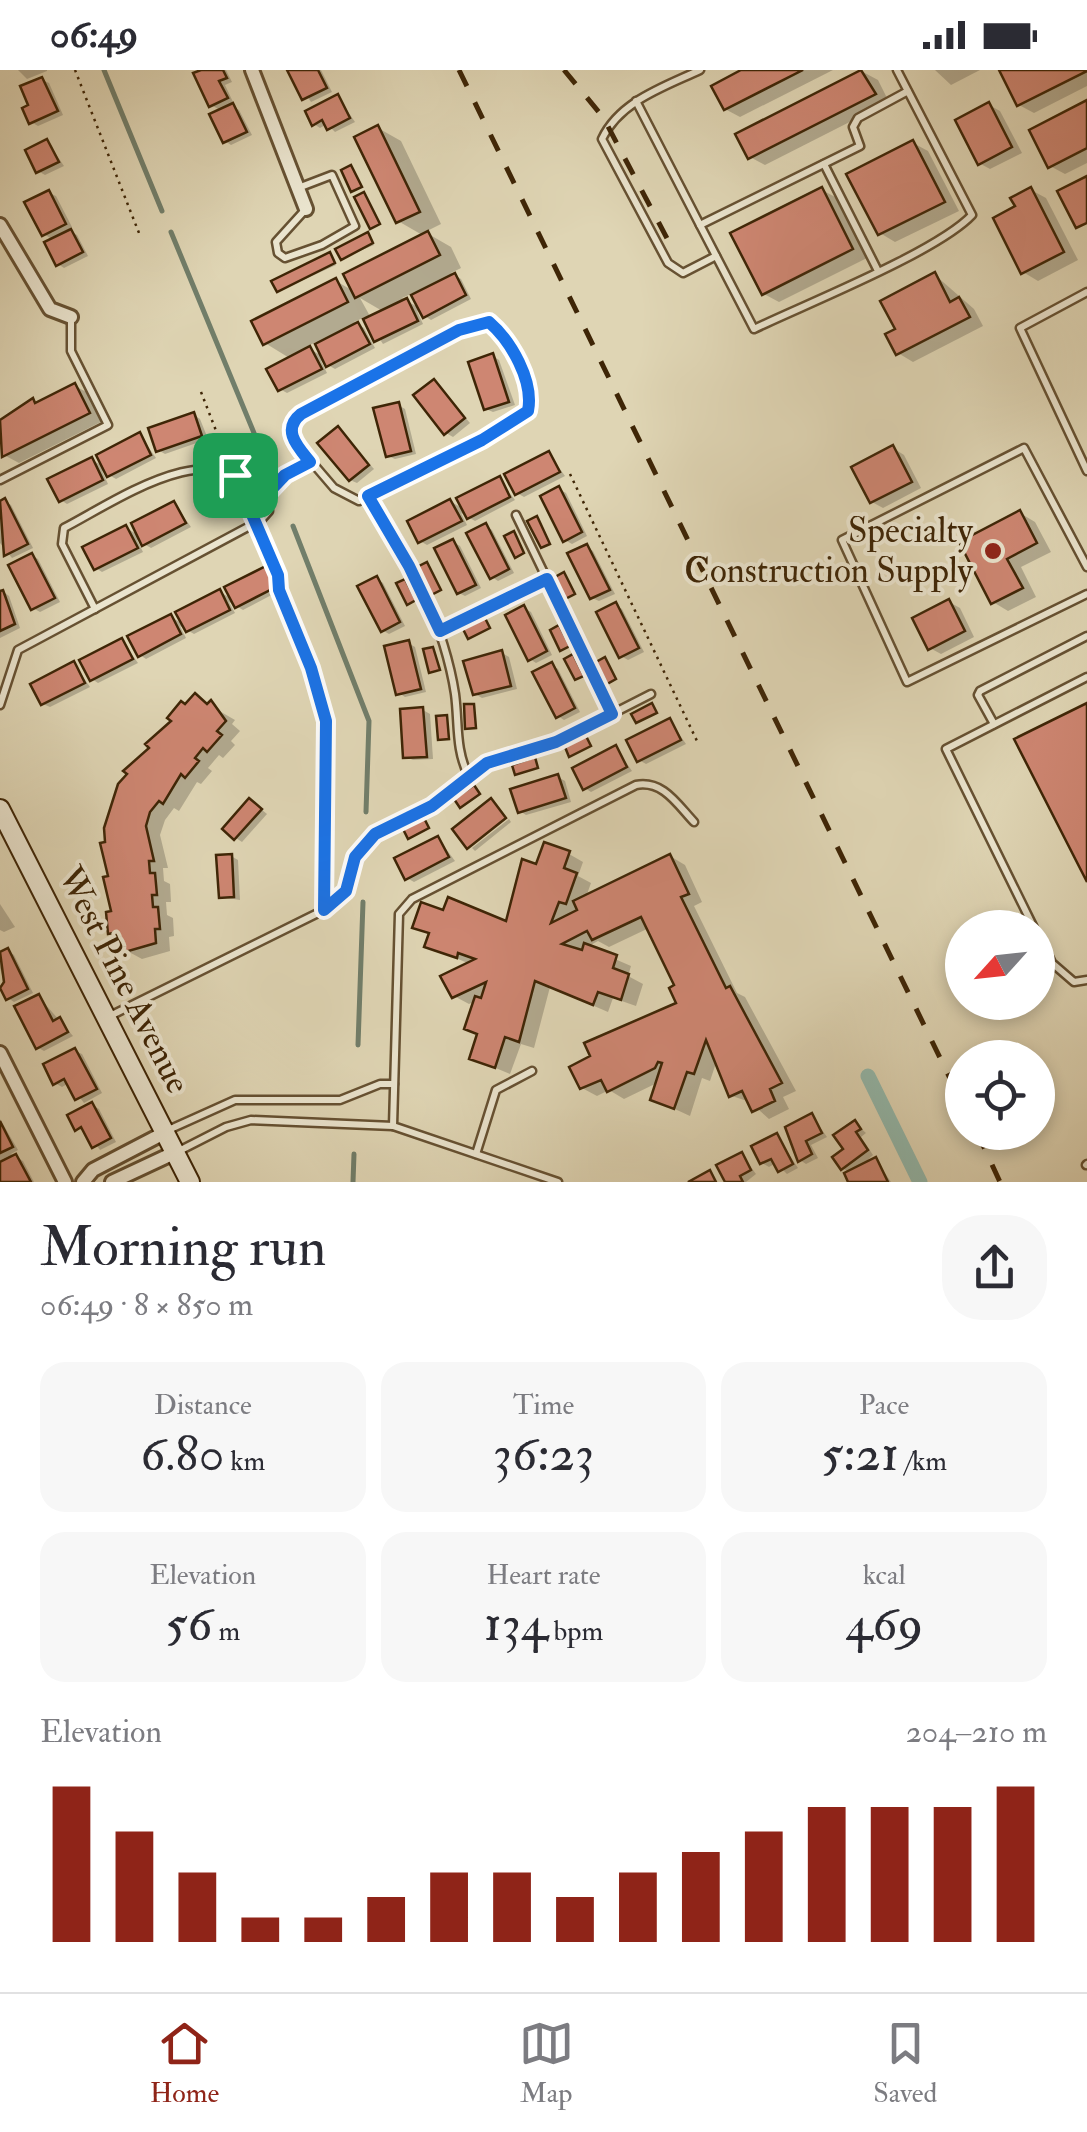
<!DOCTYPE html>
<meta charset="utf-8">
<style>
:root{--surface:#fff;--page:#f7f7f7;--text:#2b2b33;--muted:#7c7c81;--line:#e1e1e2;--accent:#8f2418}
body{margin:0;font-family:"IM FELL Double Pica",serif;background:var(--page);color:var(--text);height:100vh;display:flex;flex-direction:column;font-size:38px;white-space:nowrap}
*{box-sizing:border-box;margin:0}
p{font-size:32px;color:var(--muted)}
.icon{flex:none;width:55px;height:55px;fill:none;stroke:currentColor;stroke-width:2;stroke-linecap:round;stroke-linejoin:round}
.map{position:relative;height:1112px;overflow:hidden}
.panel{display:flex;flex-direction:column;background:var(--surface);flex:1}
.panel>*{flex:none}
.needle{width:65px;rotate:243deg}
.fabs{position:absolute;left:945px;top:840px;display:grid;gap:20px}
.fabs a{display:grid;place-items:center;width:110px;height:110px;border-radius:50%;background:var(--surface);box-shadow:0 5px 15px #0003;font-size:50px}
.pin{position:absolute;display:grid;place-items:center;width:85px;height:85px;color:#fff;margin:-42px;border-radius:20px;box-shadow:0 5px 15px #0006}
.round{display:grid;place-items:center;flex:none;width:105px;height:105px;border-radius:40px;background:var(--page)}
.overview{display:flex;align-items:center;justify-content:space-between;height:170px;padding:0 40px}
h1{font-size:55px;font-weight:600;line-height:75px}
.metrics{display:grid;grid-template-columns:repeat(3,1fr);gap:15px;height:170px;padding:10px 40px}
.metrics div{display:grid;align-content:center;border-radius:25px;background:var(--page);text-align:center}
.metrics b{font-size:50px;font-weight:600}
.metrics small{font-size:28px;font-weight:400}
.metrics p{font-size:28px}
.chart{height:280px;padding:20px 40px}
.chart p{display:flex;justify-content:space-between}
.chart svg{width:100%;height:180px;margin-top:10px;stroke:var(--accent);stroke-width:6}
.status{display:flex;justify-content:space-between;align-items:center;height:70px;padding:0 50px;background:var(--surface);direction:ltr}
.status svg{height:28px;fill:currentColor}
.tab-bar{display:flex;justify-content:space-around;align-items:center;height:140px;border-top:2px solid var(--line);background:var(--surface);font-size:28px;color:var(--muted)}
.tab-bar a{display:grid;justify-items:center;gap:5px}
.tab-bar .selected{color:var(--accent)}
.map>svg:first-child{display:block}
.shadow{fill:#0003;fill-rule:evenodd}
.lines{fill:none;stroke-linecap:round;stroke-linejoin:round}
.stream{stroke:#717e6a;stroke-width:5}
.canal{stroke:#93b9ac;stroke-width:15}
.building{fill:#ce8672;stroke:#3e2506;stroke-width:2.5}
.lane-casing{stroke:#665132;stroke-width:11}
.street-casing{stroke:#665132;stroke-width:18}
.secondary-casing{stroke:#3e2506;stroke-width:22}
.path{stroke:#3e2506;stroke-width:2.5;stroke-dasharray:2.5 5;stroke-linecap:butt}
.lane{stroke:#eae4ce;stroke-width:6}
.street{stroke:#eae4ce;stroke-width:12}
.secondary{stroke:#eae4ce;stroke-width:18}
.rail{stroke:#3e2506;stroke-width:5;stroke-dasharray:18 18;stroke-linecap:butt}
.route-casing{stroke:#fff;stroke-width:20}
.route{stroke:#1a73e8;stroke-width:12}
.poi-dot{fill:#8f2418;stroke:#eae4ce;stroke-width:4}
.labels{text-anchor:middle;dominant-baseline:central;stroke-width:8;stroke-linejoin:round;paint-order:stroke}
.poi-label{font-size:35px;fill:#3e2506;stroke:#eae4ce;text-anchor:end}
.street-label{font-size:35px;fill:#3e2506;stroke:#eae4ce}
</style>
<div class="status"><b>06:49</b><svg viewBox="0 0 49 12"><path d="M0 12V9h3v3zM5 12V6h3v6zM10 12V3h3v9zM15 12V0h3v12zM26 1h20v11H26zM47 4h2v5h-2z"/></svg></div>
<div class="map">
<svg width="1087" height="1112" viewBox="0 0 1087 1112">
<rect width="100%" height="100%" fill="#dfd5b4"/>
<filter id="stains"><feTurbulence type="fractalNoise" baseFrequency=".002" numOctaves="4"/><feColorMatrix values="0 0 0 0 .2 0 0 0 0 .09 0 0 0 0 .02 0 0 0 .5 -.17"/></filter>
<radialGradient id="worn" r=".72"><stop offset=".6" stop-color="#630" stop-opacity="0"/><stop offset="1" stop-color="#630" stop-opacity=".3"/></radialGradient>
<!-- shadow -->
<g class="shadow">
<polygon points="18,0 47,0 47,1 27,9"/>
<polygon points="203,0 226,0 232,12 225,15 233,32 229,34 239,40 252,65 231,75 225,71 222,41 211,35"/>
<polygon points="290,0 321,0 332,22 311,32"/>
<polygon points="747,0 833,0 740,47 725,39"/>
<polygon points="935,0 980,0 951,15"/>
<polygon points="1087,0 1087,16 1034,43 1019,35"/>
<polygon points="863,2 878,10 889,32 765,95 750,87 739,65"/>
<polygon points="42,10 49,13 63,45 38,56 31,52 32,37"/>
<polygon points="338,27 355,52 335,62 327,54 320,58 314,54"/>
<polygon points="1087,33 1087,93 1065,104 1050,96"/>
<polygon points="989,35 1000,41 1022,83 990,99 979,93"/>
<path d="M378,58L401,71L441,154L425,162L451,177L461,198L451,203L461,209L471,229L431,250L417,241L423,254L383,274L365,247L354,252L364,258L375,278L335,299L321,291L327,303L287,323L280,319L291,289L265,273L336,211L355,222L424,166L398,151ZM413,223L421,239L402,228ZM360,228L384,242L371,248ZM316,272L324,287L306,277Z"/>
<polygon points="47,71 64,96 45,105 38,101"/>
<polygon points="913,73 928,81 959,141 895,172 880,163"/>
<polygon points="822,120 837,128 867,188 779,232 764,224"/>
<polygon points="1031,120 1046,128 1078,190 1038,211 1023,202"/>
<polygon points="49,123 56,126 72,157 67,160 77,165 88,186 64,198 58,194 53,170 44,164"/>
<polygon points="370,167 374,175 343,188"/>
<polygon points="332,186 336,195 279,221"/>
<polygon points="935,205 974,239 983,256 913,292 898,283 898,261"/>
<polygon points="493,286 499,290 515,335 493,342 486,339"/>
<polygon points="434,312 470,353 453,367 446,363"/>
<polygon points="75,316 90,324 103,351 19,393 4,385 0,352 33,331 38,334"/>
<polygon points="398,335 405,339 416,384 395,389 388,386"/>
<polygon points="194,345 200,349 208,369 165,384 158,380"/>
<polygon points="338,359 374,399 357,413 350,410"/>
<polygon points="140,365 156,388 116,409 102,401 108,414 67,434 61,430 92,390 105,397"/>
<polygon points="893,378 904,385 921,418 883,438 872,432"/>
<polygon points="549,384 565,406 524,427 517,423"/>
<polygon points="499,409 515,430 475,451 461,443 467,455 427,475 420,471 450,431 465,440"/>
<polygon points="559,419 566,423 587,466 572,474 565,470"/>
<polygon points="4,431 11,435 33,478 12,488 0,473 0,433"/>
<polygon points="174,433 191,457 151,478 137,470 143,482 102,502 96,498 126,458 140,466"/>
<polygon points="1020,443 1035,452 1051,482 1021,497 1036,527 1008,541 993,532"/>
<polygon points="486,456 492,460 514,503 498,511 492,507"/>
<polygon points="453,472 460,476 481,518 465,526 459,523"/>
<polygon points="586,477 593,481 615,524 599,531 592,528"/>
<polygon points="32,486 38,489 60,532 40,542 33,538"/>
<polygon points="268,498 283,519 243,540 229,532 235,543 194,564 180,556 186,568 146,589 140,585 171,547 185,555 220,522 234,530"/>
<polygon points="377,509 383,513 405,556 389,564 382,560"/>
<polygon points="0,519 9,526 20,558 0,568"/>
<polygon points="949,532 960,538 974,567 941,584 930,578"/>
<polygon points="615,535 622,539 644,582 628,590 621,586"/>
<polygon points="524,538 531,542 552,585 536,593 530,589"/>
<polygon points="122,571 138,593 98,613 92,609"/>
<polygon points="408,573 415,577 426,622 405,627 399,623"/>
<polygon points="502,583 509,587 517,619 482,628 475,624"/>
<polygon points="74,594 90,617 50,637 43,634"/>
<polygon points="551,595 558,599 580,642 564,650 558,646"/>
<polygon points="195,627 235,650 232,654 240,661 231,671 235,675 223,688 219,685 208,698 212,701 201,714 197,712 179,741 174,738 165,750 160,765 168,798 163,798 164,811 170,814 171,832 166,832 167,845 173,848 174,866 169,867 170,881 142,889 116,875 110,862 114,843 108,775 153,677"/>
<polygon points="423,640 430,644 433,689 413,690 406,687"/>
<polygon points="670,651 686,674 646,694 639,690"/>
<polygon points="616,678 632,701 591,722 585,718"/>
<polygon points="558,707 565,711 571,732 526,745 520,741"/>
<polygon points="256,735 267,744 242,772 236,768"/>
<polygon points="509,749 511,752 475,781 472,778"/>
<polygon points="438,768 455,791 414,812 407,808"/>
<polygon points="569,784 583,792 578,806 591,813 586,827 670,786 685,795 702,832 694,836 737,923 745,927 796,1021 783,1027 789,1039 769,1049 750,1032 732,1026 717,990 710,1011 702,1008 690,1046 653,1029 659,1012 624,1029 609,1020 597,1026 582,1018 680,935 677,916 649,858 609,877 598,871 587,877 631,896 628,906 643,914 636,936 613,928 608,942 550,917 534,978 521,974 510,1004 472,988 479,965 476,931 469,934 454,926 470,894 427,876 430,865 415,856 444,843 507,854 537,797"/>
<polygon points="231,786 238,790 240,830 221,827"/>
<polygon points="0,834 15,857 4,862 0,860"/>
<polygon points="8,881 14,885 33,923 14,932 8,928 0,898 0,884"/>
<polygon points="39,927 73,966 44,981 37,977"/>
<polygon points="75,981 82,984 102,1023 84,1033 69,1013 62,1017 55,1013"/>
<polygon points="92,1035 99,1039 116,1072 100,1080 86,1061 77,1059"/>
<polygon points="812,1046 827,1067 811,1075 818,1088 806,1094 800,1090"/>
<polygon points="0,1049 18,1080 11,1084 23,1091 34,1112 0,1112"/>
<polygon points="855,1053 866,1063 861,1067 873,1085 858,1099 876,1090 891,1112 851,1112 851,1103 842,1098"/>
<polygon points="776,1065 798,1098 787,1104 776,1093 769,1097 762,1093"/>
<polygon points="742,1085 756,1104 746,1112 727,1112"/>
</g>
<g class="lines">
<!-- stream -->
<g class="stream">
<polyline points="104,0 162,141"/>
<polyline points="171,162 266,392"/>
<polyline points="293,456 369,651 366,742"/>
<polyline points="358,975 363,832"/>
<polyline points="353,1112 354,1084"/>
</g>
<!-- canal -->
<polyline class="canal" points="868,1006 920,1112"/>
</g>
<!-- building -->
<g class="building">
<polygon points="201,0 223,0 227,8 219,11 228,28 209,37 193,3"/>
<polygon points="287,0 318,0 327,18 302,30"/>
<polygon points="741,0 803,0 724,40 711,16"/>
<polygon points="861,0 876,24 748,89 735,64"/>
<polygon points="999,0 1087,0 1087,1 1017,36"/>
<polygon points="42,7 58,41 29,54 22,38 28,35 20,16"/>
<polygon points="338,24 350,48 327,60 322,50 312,56 305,41"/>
<polygon points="1087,30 1087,78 1048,98 1029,60"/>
<polygon points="989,32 1012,77 978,95 955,50"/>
<polygon points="233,33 247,62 223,73 209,44"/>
<polygon points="378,55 420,142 396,153 354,67"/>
<polygon points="47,69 59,92 36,103 25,80"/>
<polygon points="913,70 945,132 878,165 846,104"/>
<polygon points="351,95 362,117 351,122 341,100"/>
<polygon points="1087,106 1087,153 1076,158 1057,121"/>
<polygon points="822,117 853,179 762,225 730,163"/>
<polygon points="1031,117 1064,182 1021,204 993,148 1015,136 1010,128"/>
<polygon points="49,120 66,154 42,166 24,132"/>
<polygon points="364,122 380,154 370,159 354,127"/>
<polygon points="71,159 83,182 56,196 44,172"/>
<polygon points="428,161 440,185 355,228 343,204"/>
<polygon points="368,162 373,173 341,190 335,179"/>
<polygon points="330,182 335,193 277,222 271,211"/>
<polygon points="935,202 950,232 959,227 970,247 896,285 885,264 895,259 880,231"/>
<polygon points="455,203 466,225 423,248 411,225"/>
<polygon points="336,208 348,232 263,275 251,251"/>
<polygon points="407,228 418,251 374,272 363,249"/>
<polygon points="358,252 370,274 326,297 315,274"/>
<polygon points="310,276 322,299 278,321 266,299"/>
<polygon points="493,283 509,332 484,340 468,292"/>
<polygon points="434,309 465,348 444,365 413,325"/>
<polygon points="75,313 90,343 2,387 0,350 33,328 35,333"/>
<polygon points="399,332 411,381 386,387 373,338"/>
<polygon points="194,342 202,366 156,382 148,358"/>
<polygon points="338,356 369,395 349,411 317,373"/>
<polygon points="140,362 151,385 107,407 96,385"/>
<polygon points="893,375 912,412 870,433 851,397"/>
<polygon points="549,381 560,402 515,425 504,404"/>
<polygon points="92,387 103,410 59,432 47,409"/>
<polygon points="500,406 510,427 467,449 456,428"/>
<polygon points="559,416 582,462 563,472 540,426"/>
<polygon points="5,428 28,474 4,486 0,431"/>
<polygon points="450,429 462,451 418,473 407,451"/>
<polygon points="174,431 186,453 142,476 131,453"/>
<polygon points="1020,440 1037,473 1007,489 1023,518 991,534 959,472"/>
<polygon points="537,446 550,474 541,478 527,451"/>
<polygon points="486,453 509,499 490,509 466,463"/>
<polygon points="126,455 138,478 94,500 82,477"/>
<polygon points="514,461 524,483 515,488 504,466"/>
<polygon points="453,469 476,515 457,524 434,478"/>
<polygon points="587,474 610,520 590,529 567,483"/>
<polygon points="32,483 55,528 31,540 8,495"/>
<polygon points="427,492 441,520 431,525 417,497"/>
<polygon points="268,495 278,516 235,538 224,517"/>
<polygon points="564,502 575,524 565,529 555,507"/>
<polygon points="377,506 400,552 381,562 357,516"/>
<polygon points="405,509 416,530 407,535 396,513"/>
<polygon points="220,519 230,540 186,562 175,542"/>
<polygon points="3,520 15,554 0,561 0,521"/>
<polygon points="949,529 965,561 928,580 912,548"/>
<polygon points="616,532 639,578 619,588 596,542"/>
<polygon points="524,535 547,581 528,591 505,545"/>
<polygon points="171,544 181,564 138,587 127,566"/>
<polygon points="485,548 490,558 468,569 463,559"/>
<polygon points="559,555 570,576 560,581 550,560"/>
<polygon points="122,568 133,589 90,611 79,590"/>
<polygon points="409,570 421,619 396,625 384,576"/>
<polygon points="433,577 440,600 429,603 423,579"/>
<polygon points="502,580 511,616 473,625 463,591"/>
<polygon points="573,584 584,606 575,610 564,589"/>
<polygon points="605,587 616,609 607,614 596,592"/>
<polygon points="74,591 85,613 41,635 30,614"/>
<polygon points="552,592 575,638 556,648 532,602"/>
<polygon points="195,623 207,634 211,630 226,651 217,661 222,665 207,682 203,678 195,688 199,691 185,708 181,704 163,734 159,731 150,742 146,756 154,791 149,791 150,803 155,803 157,825 152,825 153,837 158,837 160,859 155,859 156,873 125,882 124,876 114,877 113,863 108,864 106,842 111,841 103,807 108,806 100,773 105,772 104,758 118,714 127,704 123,701 149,678 145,674 171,651 167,648 181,631 185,634"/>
<polygon points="652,633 657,643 636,653 631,644"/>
<polygon points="1087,633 1087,812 1014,669"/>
<polygon points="464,634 474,634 476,658 465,659"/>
<polygon points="423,637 427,687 403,688 400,639"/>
<polygon points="447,645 449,669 438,670 436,646"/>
<polygon points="670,648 681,670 637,692 626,670"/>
<polygon points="586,666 591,676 569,687 565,677"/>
<polygon points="616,675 627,697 583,720 572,698"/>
<polygon points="535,687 538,698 515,705 512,695"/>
<polygon points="558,704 566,728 518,743 510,719"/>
<polygon points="474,715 480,724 460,738 454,729"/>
<polygon points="249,728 262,739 234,770 222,759"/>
<polygon points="491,728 506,748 467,779 452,759"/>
<polygon points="424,748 429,758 408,769 403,759"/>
<polygon points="438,766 449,787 405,810 394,788"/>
<polygon points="544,772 570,781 564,798 577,803 566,834 559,832 551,853 577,840 573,831 670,784 689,824 681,827 726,918 730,916 782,1013 770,1019 775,1031 752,1042 742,1021 729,1027 706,970 694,1004 687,1002 674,1039 650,1030 662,993 658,992 655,998 607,1022 601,1010 580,1019 569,997 590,986 584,973 676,933 669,918 674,915 641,847 592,870 587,861 562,874 582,880 584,873 617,885 613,898 629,904 621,930 598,922 593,935 535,911 519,972 505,967 495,998 469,989 477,964 464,959 475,926 481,928 486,912 452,928 440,906 475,889 458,883 457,888 424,877 429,863 412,858 421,832 443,840 448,827 506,851 522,789 536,794"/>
<polygon points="232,784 234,827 219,828 216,785"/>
<polygon points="8,878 28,919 6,930 0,918 4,912 0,882"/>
<polygon points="39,924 53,951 60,947 68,962 36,979 14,936"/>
<polygon points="75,978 97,1019 75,1030 64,1009 53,1015 43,994"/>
<polygon points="92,1032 111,1068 92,1078 81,1057 75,1061 67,1045"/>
<polygon points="812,1043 822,1063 806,1071 812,1084 798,1092 785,1057"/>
<polygon points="855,1050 861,1059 856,1062 868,1080 841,1100 832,1087 843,1079 833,1065"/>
<polygon points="0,1051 13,1077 0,1083"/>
<polygon points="777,1063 793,1094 778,1102 771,1089 760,1094 751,1076"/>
<polygon points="742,1082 751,1100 740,1106 743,1112 725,1112 716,1095"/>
<polygon points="16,1084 31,1112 0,1112 0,1092"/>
<polygon points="876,1087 888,1112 848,1112 844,1103"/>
<polygon points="710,1100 716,1112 688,1112"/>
</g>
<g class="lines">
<!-- lane casing -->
<g class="lane-casing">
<g id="lane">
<path d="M700,0C664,17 620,31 602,69L668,193L683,203L716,186"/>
<path d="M897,0L972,145C937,182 806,234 754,259L700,155L860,76L853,57L858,48L908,21"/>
<polyline points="636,31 700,155"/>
<polyline points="824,94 877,199"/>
<polyline points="298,118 332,105 355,156 322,175 285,188 278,183 276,172 305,140"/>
<polyline points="1087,222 1020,258 1087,401"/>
<path d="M489,252C510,269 544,320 524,346L359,431L334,418L292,369V354L301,344L459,260Z"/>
<polyline points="0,410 108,355 71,281 71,248"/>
<path d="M368,427C408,471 446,565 455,624C459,654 455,679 469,707"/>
<polyline points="516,445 612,644"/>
<polyline points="1087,497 1024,378 842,470 907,612 1087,524"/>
<path d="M95,539L62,474L64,458C118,430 213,361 267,425"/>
<polyline points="440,561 547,509"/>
<polyline points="0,635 18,580 261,450 269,441 267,425 272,416 310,392"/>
<polyline points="994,654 978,625 980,621 1087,566"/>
<polyline points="1034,858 946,679 1087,607"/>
<polyline points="1038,864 1052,893 1074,912 1087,910"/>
<polyline points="108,947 324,840 346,821 364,773 432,735 487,693 557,672 651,624"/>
<polyline points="166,1061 235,1030 340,1030 380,1014 394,1014"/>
<polyline points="177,1082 226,1057 251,1050 393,1056"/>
<polyline points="476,1084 496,1020 532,1001"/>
<polyline points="1086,1095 1087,1094"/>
<path d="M558,1112L393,1056L399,844L412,829L636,715C663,710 677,734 694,752"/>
</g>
</g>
<!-- street casing -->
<g class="street-casing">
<g id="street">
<polyline points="252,0 306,139"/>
<polyline points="0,155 50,239 71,247"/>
<polyline points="0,983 65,1112"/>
<polyline points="83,1112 93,1100 166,1062"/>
<polyline points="112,1112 176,1082"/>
</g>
</g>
<!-- secondary casing -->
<g class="secondary-casing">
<polyline id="secondary" points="0,739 190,1112"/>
</g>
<!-- path -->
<g class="path">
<polyline points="75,0 139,163"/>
<polyline points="201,322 227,389"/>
<polyline points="570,404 697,671"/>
<polyline points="245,423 253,443"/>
<polyline points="259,465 278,505 279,520 311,598 326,651 324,824"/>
</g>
<!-- lane -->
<use href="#lane" class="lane"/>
<!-- street -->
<use href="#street" class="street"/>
<!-- secondary -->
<use href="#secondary" class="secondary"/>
<!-- rail -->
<g class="rail">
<polyline points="459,0 962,1033"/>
<polyline points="564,0 603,47 670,174"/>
<polyline points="977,1062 1000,1112"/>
</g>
</g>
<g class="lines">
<!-- route casing -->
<g class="route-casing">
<path id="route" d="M489,252C511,271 534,311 528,341L482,370L368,426L409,496L440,561L547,509L612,644L556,672L487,693L432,736L375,764L355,787L346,821L324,840L326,651L311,598L279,520L278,505L235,405L260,416L267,424L285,405L310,392C298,377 281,360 301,344L459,260Z"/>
</g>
<!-- route -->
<use href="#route" class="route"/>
</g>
<!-- markers -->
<circle class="poi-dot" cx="993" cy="481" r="10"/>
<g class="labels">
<!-- poi labels -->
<g class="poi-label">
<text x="973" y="461">Specialty<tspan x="973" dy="40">Construction Supply</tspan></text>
</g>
<!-- street labels -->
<g class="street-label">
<text transform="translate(124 910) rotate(63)">West Pine Avenue</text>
</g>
</g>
<rect width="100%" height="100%" filter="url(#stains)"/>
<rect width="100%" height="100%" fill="url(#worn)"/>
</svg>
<div class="fabs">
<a><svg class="needle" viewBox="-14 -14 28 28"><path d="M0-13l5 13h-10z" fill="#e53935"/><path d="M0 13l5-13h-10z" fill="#7c7c81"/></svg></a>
<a><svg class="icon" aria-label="locate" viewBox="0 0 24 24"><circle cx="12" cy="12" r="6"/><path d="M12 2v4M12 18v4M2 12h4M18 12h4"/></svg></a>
</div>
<div class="pin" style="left:235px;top:405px;background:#1e9e55"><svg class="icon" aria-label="arrive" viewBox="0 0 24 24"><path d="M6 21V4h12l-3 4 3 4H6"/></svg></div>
</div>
<section class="panel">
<div class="overview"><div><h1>Morning run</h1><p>06:49 · 8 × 850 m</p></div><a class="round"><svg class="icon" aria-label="share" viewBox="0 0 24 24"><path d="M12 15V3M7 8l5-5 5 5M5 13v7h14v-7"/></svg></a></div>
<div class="metrics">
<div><p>Distance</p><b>6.80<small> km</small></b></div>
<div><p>Time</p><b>36:23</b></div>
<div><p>Pace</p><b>5:21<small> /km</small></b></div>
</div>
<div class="metrics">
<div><p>Elevation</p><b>56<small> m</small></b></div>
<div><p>Heart rate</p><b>134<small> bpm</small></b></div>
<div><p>kcal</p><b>469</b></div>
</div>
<div class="chart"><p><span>Elevation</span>204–210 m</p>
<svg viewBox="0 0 160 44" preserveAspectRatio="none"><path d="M5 44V6M15 44V17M25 44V27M35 44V38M45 44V38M55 44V33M65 44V27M75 44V27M85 44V33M95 44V27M105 44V22M115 44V17M125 44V11M135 44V11M145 44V11M155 44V6"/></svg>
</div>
</section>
<nav class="tab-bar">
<a class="selected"><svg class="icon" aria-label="home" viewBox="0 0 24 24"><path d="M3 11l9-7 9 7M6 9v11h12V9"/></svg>Home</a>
<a><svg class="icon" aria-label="map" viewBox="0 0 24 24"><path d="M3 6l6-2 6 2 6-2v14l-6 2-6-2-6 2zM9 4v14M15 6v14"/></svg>Map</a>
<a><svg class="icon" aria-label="saved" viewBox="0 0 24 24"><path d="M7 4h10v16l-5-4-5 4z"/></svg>Saved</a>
</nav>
